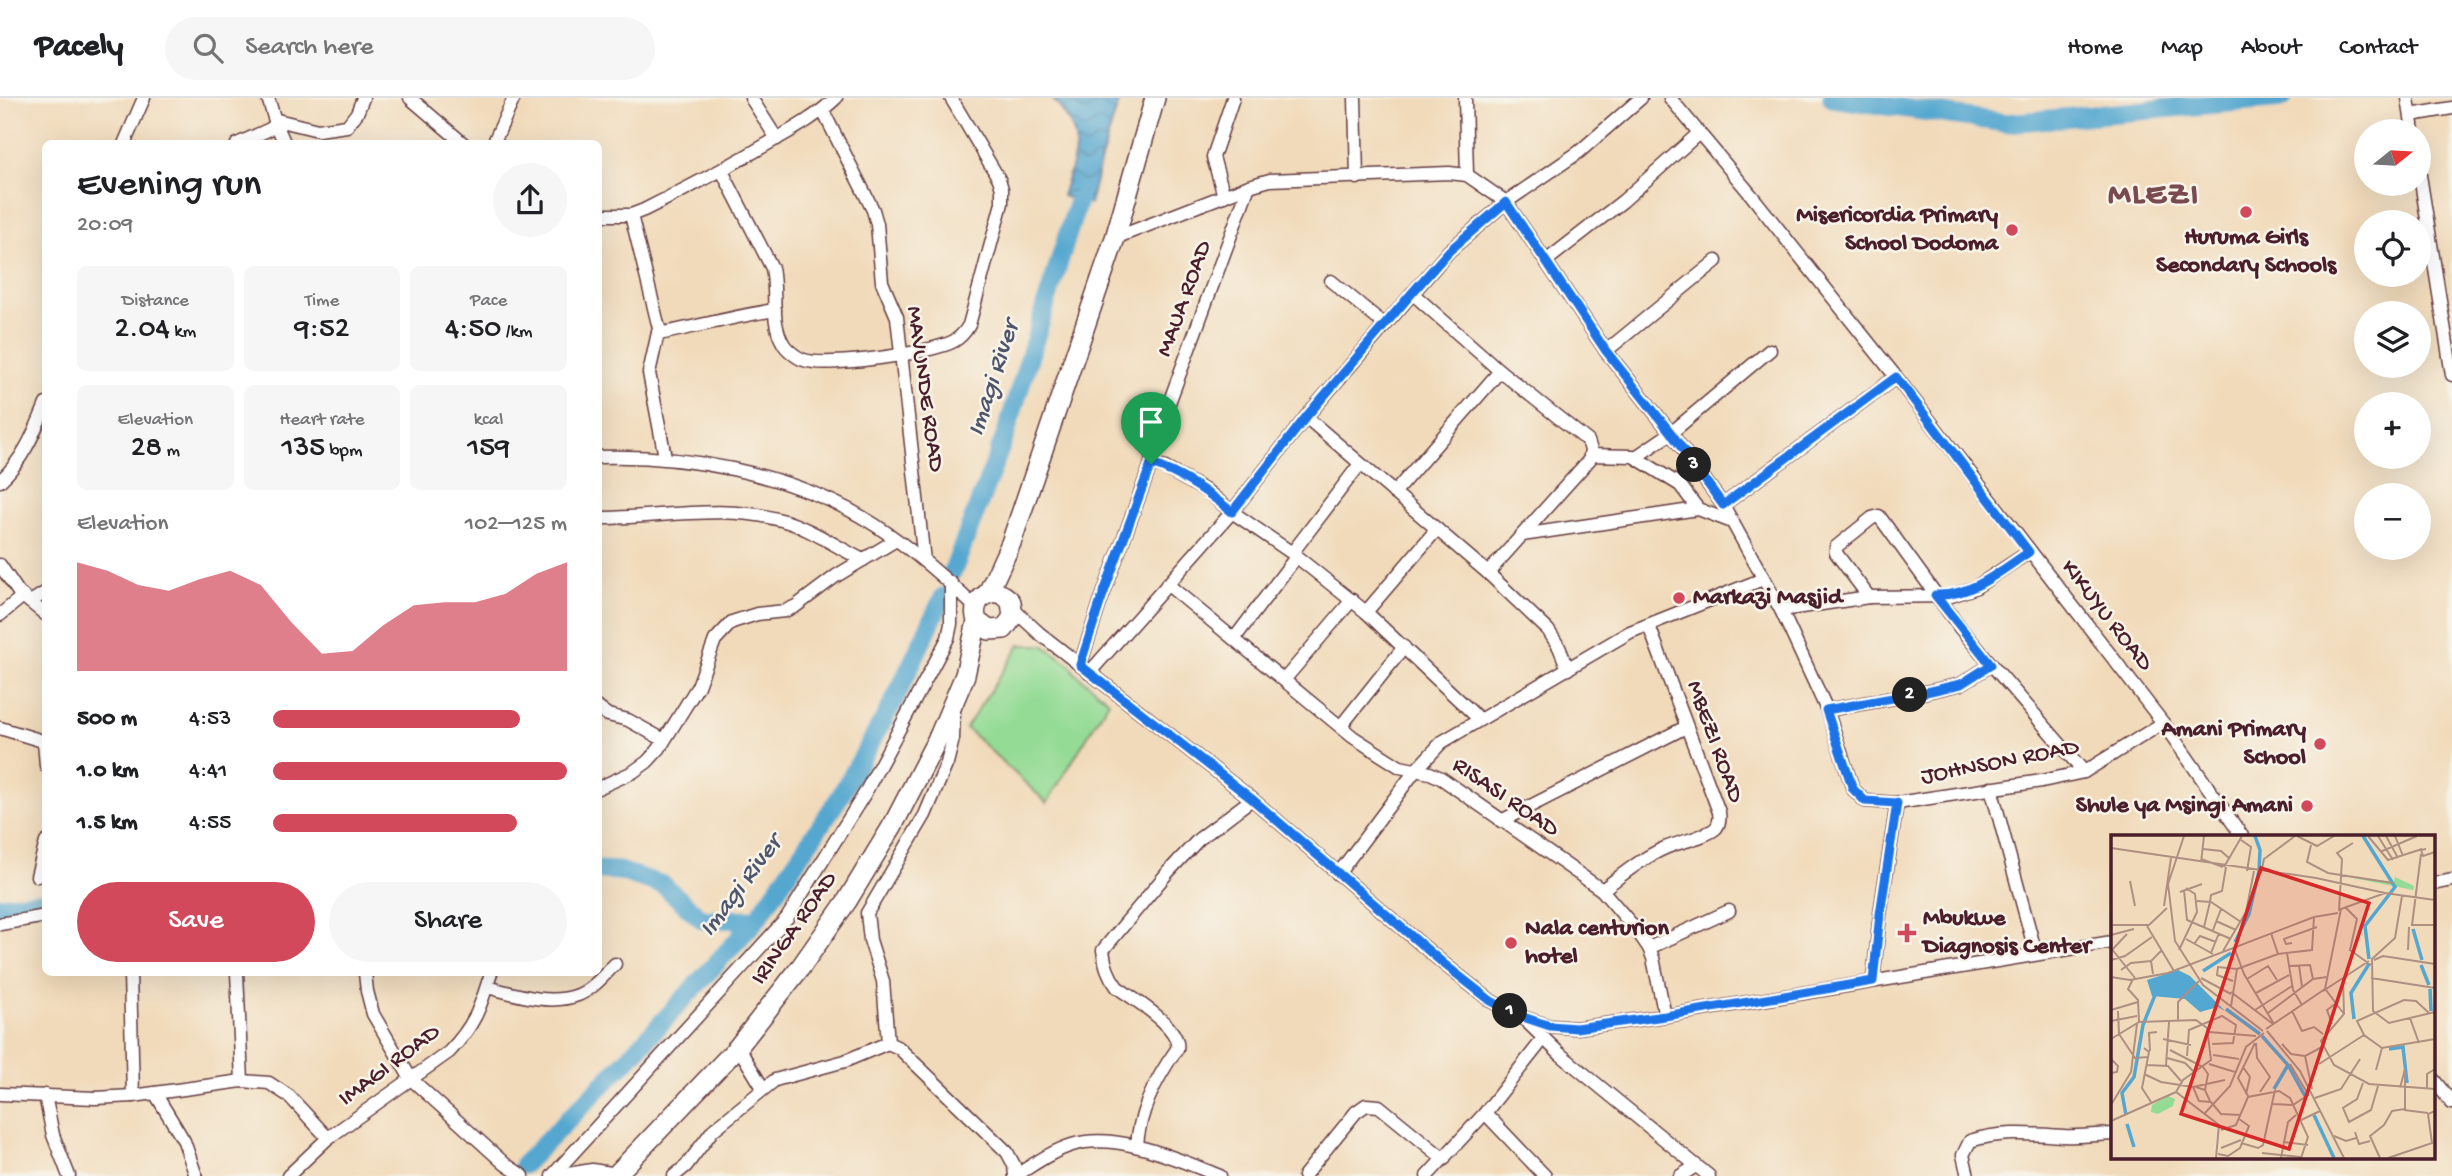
<!DOCTYPE html>
<meta charset="utf-8">
<style>
:root{--surface:#fff;--page:#f6f6f6;--text:#202124;--muted:#757577;--line:#e0e0e0;--accent:#d1495b}
body{margin:0;font-family:"Gochi Hand",sans-serif;background:var(--page);color:var(--text);height:100vh;display:flex;flex-direction:column;font-size:26px;white-space:nowrap}
*{box-sizing:border-box;margin:0}
p{font-size:23px;color:var(--muted)}
.icon{flex:none;width:38px;height:38px;fill:none;stroke:currentColor;stroke-width:2;stroke-linecap:round;stroke-linejoin:round}
.map{position:relative;flex:1;overflow:hidden}
.panel{position:absolute;left:42px;top:42px;width:560px;height:836px;display:flex;flex-direction:column;background:var(--surface);border-radius:10px;box-shadow:0 7px 28px #0002}
.panel>*{flex:none}
.needle{width:46px;rotate:72deg}
.tools{position:absolute;left:2354px;top:21px;display:grid;gap:14px}
.tools a{display:grid;place-items:center;width:77px;height:77px;border-radius:50%;background:var(--surface);box-shadow:0 7px 28px #0002;font-size:35px}
.pin{position:absolute;display:grid;place-items:center;width:60px;height:60px;color:#fff;margin:-72px -30px;border-radius:50% 50% 50% 0;rotate:-45deg;box-shadow:0 0 7px #0007}
.pin .icon{rotate:45deg}
.km{position:absolute;width:35px;height:35px;margin:-18px;border-radius:50%;background:#222;color:#fff;font-size:19px;line-height:35px;text-align:center}
.round{display:grid;place-items:center;flex:none;width:74px;height:74px;border-radius:37px;background:var(--page)}
.summary{display:flex;align-items:center;justify-content:space-between;height:119px;padding:0 35px}
h1{font-size:38px;font-weight:600;line-height:52px}
.stats{display:grid;grid-template-columns:repeat(3,1fr);gap:10px;height:119px;padding:7px 35px}
.stats div{display:grid;align-content:center;border-radius:10px;background:var(--page);text-align:center}
.stats b{font-size:30px;font-weight:600}
.stats small{font-size:19px;font-weight:400}
.stats p{font-size:19px}
.chart{height:196px;padding:14px 35px}
.chart p{display:flex;justify-content:space-between}
.chart svg{width:100%;height:126px;margin-top:7px;fill:var(--accent);opacity:.7}
.action{display:flex;gap:14px;margin-top:auto;padding:14px 35px}
.action a{flex:1;height:80px;border-radius:42px;background:var(--accent);color:#fff;font-size:28px;font-weight:600;line-height:80px;text-align:center}
.action a+a{background:var(--page);color:var(--text)}
ul{padding:0 35px;list-style:none;font-size:23px}
li{display:grid;grid-template-columns:112px 84px 1fr;align-items:center;height:52px}
li i{height:18px;border-radius:9px;background:var(--accent)}
header{display:flex;align-items:center;gap:42px;box-sizing:border-box;height:98px;padding:0 35px;background:var(--surface);border-bottom:2px solid var(--line)}
header strong{font-size:33px}
nav{display:flex;gap:38px;margin-inline-start:auto;font-size:24px}
.search{width:490px;height:63px;background:var(--page);display:flex;align-items:center;gap:18px;box-sizing:border-box;padding:0 24px;border-radius:38px;color:var(--muted);font-size:26px}
.map>svg:first-child{display:block}
.green{fill:#94db95;stroke:#6f7d60;stroke-width:2}
.water{fill:url(#water-waves);stroke:#4f637e;stroke-width:2}
.lines{fill:none;stroke-linecap:round;stroke-linejoin:round}
.river{stroke:#54a7d0;stroke-width:19}
.minor-casing{stroke:#633b40;stroke-width:15}
.highway-casing{stroke:#633b40;stroke-width:22}
.minor{stroke:#fff;stroke-width:12}
.highway{stroke:#fff;stroke-width:19}
.route-casing{stroke:#fff;stroke-width:14}
.route{stroke:#1a73e8;stroke-width:9}
.poi-dot{fill:#d1495b;stroke:#f7f3e8;stroke-width:2.5}
.labels{text-anchor:middle;dominant-baseline:central;stroke-width:5;stroke-linejoin:round;paint-order:stroke}
.poi-label{font-size:24px;font-weight:bold;fill:#4a1f2b;stroke:#f7f3e8;text-anchor:end}
.street-label{font-size:24px;fill:#4a1f2b;stroke:#f7f3e8}
.water-label{font-size:26px;font-style:italic;fill:#4e556d;stroke:#f7f3e8}
.district-label{font-size:32px;font-weight:bold;letter-spacing:2px;fill:#7a4a51;stroke:#f7f3e8}
.inset-river{fill:none;stroke:#54a7d0;stroke-width:3.5}
.inset-road{fill:none;stroke:#ae8f81;stroke-width:2}
.view{fill:#d62828;fill-opacity:0.15;stroke:#d62828;stroke-width:3.5}
.inset-edge{fill:none;stroke:#4a1f2b;stroke-width:3.5}
</style>
<header>
<strong>Pacely</strong>
<div class="search"><svg class="icon" aria-label="search" viewBox="0 0 24 24"><circle cx="10" cy="10" r="6"/><path d="M15 15l6 6"/></svg>Search here</div>
<nav><a>Home</a><a>Map</a><a>About</a><a>Contact</a></nav>
</header>
<div class="map">
<svg width="2452" height="1078" viewBox="0 0 2452 1078">
<defs>
<pattern id="water-waves" width="16" height="10" patternUnits="userSpaceOnUse" patternTransform="scale(1.75)"><rect width="16" height="10" fill="#54a7d0"/><path d="M0 5q4-4 8 0t8 0" fill="none" stroke="#4887a9"/></pattern>
</defs>
<rect width="100%" height="100%" fill="#f7f3e8"/>
<filter id="ink" filterUnits="userSpaceOnUse"><feTurbulence type="fractalNoise" baseFrequency=".0143" numOctaves="2"/><feDisplacementMap in="SourceGraphic" scale="14" xChannelSelector="R" yChannelSelector="G"/><feConvolveMatrix kernelMatrix="1 2 1 2 8 2 1 2 1" color-interpolation-filters="sRGB"/></filter>
<filter id="wash" filterUnits="userSpaceOnUse"><feTurbulence type="fractalNoise" baseFrequency=".00686" numOctaves="4" result="noise"/><feDisplacementMap in="SourceGraphic" scale="28" xChannelSelector="R" yChannelSelector="G"/><feGaussianBlur stdDeviation="1.57" result="paint"/><feColorMatrix in="noise" values="0 0 0 0 0 0 0 0 0 0 0 0 0 0 0 0 0 1.4 0 .05"/><feComposite in="paint" operator="in"/></filter>
<g filter="url(#wash)">
<rect width="100%" height="100%" fill="#f1daba"/>
<!-- green -->
<polygon class="green" points="1020,547 1043,547 1070,566 1075,575 1109,603 1047,705 966,630"/>
<!-- water -->
<path class="water" d="M1052,0H1120L1101,61L1090,106L1062,98C1076,52 1087,40 1052,0Z"/>
<g class="lines">
<!-- river -->
<g class="river">
<polyline points="1832,0 2006,25 2283,0"/>
<polyline points="953,473 1005,338 1078,103"/>
<polyline points="598,772 619,773 663,787 703,822 757,821"/>
<polyline points="0,808 46,803"/>
<polyline points="523,1067 630,959 757,821 839,700 892,607 943,499"/>
</g>
</g>
</g>
<g filter="url(#ink)">
<g class="lines">
<!-- minor casing -->
<g class="minor-casing">
<g id="minor">
<polyline points="410,0 464,46"/>
<polyline points="751,0 777,41"/>
<polyline points="1355,0 1357,80"/>
<polyline points="1465,0 1467,77"/>
<polyline points="1670,0 1752,98 1896,279 2163,625 2242,738"/>
<polyline points="2408,0 2413,33"/>
<polyline points="823,13 873,112 877,126 882,184 897,219 924,463"/>
<polyline points="2411,17 2452,10"/>
<polyline points="277,22 318,32 347,28 357,15 363,0"/>
<polyline points="276,26 285,46"/>
<polyline points="124,46 144,0"/>
<polyline points="237,46 270,31 276,26 268,0"/>
<polyline points="493,46 514,0"/>
<polyline points="2418,65 2452,277"/>
<path d="M722,73L772,170C777,194 770,223 783,245C786,251 797,260 804,262C826,270 933,255 954,243C961,239 965,234 969,227L1002,105V91L999,81L951,0"/>
<polyline points="1224,98 1213,59 1233,0"/>
<path d="M598,117H631L644,112C686,91 728,69 769,45C792,32 816,19 836,0"/>
<polyline points="631,117 659,230 649,275 665,359"/>
<polyline points="1115,140 1249,88 1270,82 1449,75 1467,77 1506,104 1606,253 1671,335 1723,407 1781,512 1827,612 1853,691 1865,703 1897,705 2042,683 2084,674 2163,625"/>
<polyline points="1546,163 1623,103 1699,35"/>
<polyline points="1331,183 1385,227"/>
<polyline points="1412,195 1500,273 1588,343 1591,352 1590,361 1488,475"/>
<path d="M658,236C697,229 735,218 775,212"/>
<polyline points="1606,253 1716,163"/>
<polyline points="1306,319 1488,475 1548,532 1559,549 1568,571"/>
<polyline points="1590,357 1633,358 1680,387 1698,411 1732,424"/>
<path d="M598,359C685,356 786,375 862,419C903,443 941,476 975,509"/>
<polyline points="1636,359 1671,335 1770,252"/>
<polyline points="1151,366 1165,370 1208,394 1232,414 1292,455 1366,514 1479,621"/>
<path d="M0,383C24,361 34,335 46,306"/>
<polyline points="1394,395 1500,273"/>
<polyline points="1723,407 1896,279"/>
<path d="M598,420C657,420 724,406 781,422C806,428 839,450 863,462"/>
<polyline points="1522,437 1698,411"/>
<polyline points="1292,455 1360,366"/>
<polyline points="0,467 19,495 46,517"/>
<polyline points="1167,486 1353,639 1400,669 1430,675 1441,680 1602,792 1638,834 1649,850 1653,860 1665,918"/>
<polyline points="1869,499 1836,455 1836,449 1872,420 1879,418 1961,531 2084,674"/>
<polyline points="30,504 46,494"/>
<polyline points="1013,511 1039,535 1252,701 1444,866 1491,903 1520,918 1550,928 1576,930 1665,918 2112,844"/>
<polyline points="1781,512 1869,499 1951,498 1976,489 2029,454"/>
<polyline points="1366,514 1437,431"/>
<polyline points="0,517 23,498"/>
<polyline points="1234,541 1296,459"/>
<polyline points="1080,567 1100,505 1151,366 1155,343 1249,88"/>
<polyline points="1089,575 1232,414 1306,319 1449,153 1506,104 1579,54 1641,0"/>
<polyline points="1284,582 1352,502"/>
<polyline points="598,610 608,617 628,622 664,642"/>
<polyline points="1827,612 1926,594 1961,586 1991,567"/>
<polyline points="1341,628 1404,549"/>
<polyline points="0,630 46,644"/>
<polyline points="44,643 46,668"/>
<polyline points="598,690 633,674 647,664 659,651 698,588 715,542 732,524 757,516 785,513 796,508 836,478 896,442"/>
<polyline points="1991,690 2036,856"/>
<polyline points="1501,723 1686,629"/>
<polyline points="1338,776 1415,673 1442,644 1630,534 1763,481"/>
<polyline points="37,778 46,744"/>
<polyline points="2433,786 2452,782"/>
<path d="M1602,792C1622,777 1642,760 1665,750C1679,744 1706,739 1716,730C1720,725 1720,720 1719,714L1649,528"/>
<polyline points="0,826 46,818"/>
<polyline points="1649,850 1729,813"/>
<polyline points="130,875 133,998"/>
<polyline points="237,875 242,983"/>
<polyline points="365,875 367,893 373,916 411,981 505,1066 523,1078"/>
<polyline points="1873,883 1880,816 1897,705"/>
<path d="M487,889C515,896 549,908 578,897C593,891 604,877 615,866"/>
<polyline points="1526,923 1560,956 1709,1078"/>
<polyline points="888,945 883,883 870,842 867,815 925,717 947,665 953,641 954,612"/>
<polyline points="738,949 763,990"/>
<polyline points="2433,981 2452,1005"/>
<polyline points="155,995 184,1043 196,1078"/>
<polyline points="0,996 95,1000 133,998 242,983 269,985 289,998 328,1040"/>
<polyline points="45,997 53,1037 69,1078"/>
<polyline points="1485,1015 1545,1078"/>
<path d="M1137,1048C1139,1013 1157,979 1177,951C1182,929 1134,902 1117,889C1108,877 1105,867 1103,852L1168,774L1199,741L1252,701"/>
<path d="M288,1078L328,1040L449,954C475,927 480,910 491,875"/>
<polyline points="552,1078 787,820 865,695 948,540 951,526 951,485"/>
<polyline points="556,1078 592,1072 617,1076"/>
<polyline points="674,1078 686,1068 713,1032 775,982 845,963 888,945 899,950 1007,1054 1014,1067 1015,1078"/>
<path d="M1015,1078C1033,1067 1052,1053 1072,1047C1117,1033 1179,1062 1220,1078"/>
<polyline points="1304,1078 1356,1014 1366,1007 1379,1008 1444,1061"/>
<polyline points="1427,1078 1485,1015 1544,940"/>
<polyline points="1680,1078 1696,1068"/>
<path d="M1968,1078L1963,1057L1970,1043C2002,1033 2030,1036 2063,1038C2079,1039 2096,1037 2112,1036"/>
</g>
</g>
<!-- highway casing -->
<g class="highway-casing">
<g id="highway">
<polyline points="988,495 1011,445 1115,140 1155,0"/>
<path d="M615,1078L738,949L800,870L847,803L893,727L940,636L965,577L977,523C969,500 995,484 1011,504L1013,519L1004,531L989,532L977,523"/>
</g>
</g>
<!-- minor -->
<use href="#minor" class="minor"/>
<!-- highway -->
<use href="#highway" class="highway"/>
</g>
</g>
<g class="lines" filter="url(#ink)">
<!-- route casing -->
<g class="route-casing">
<path id="route" d="M1506,104L1606,253L1671,335L1723,407L1896,279L2029,454C2000,473 1971,499 1935,497L1991,567L1961,586L1926,594L1826,612L1853,691L1865,703L1897,705L1880,816L1873,883L1665,918L1576,930L1550,928L1520,918L1491,903L1444,866L1252,701L1080,567L1100,505L1151,366C1182,376 1208,394 1232,414L1306,319L1412,195L1449,153Z"/>
</g>
<!-- route -->
<use href="#route" class="route"/>
</g>
<!-- markers -->
<g class="poi-dot">
<circle cx="2246" cy="114" r="7"/>
<circle cx="2012" cy="132" r="7"/>
<circle cx="1679" cy="500" r="7"/>
<circle cx="2320" cy="646" r="7"/>
<circle cx="2307" cy="708" r="7"/>
<path d="M1903.5 824.5h7v7h7v7h-7v7h-7v-7h-7v-7h7z"/>
<circle cx="1511" cy="845" r="7"/>
</g>
<g class="labels">
<!-- poi labels -->
<g class="poi-label">
<text x="1998" y="118">Misericordia Primary<tspan x="1998" dy="28">School Dodoma</tspan></text>
<text x="2246" y="140" text-anchor="middle">Huruma Girls<tspan x="2246" dy="28">Secondary Schools</tspan></text>
<text x="1693" y="500" text-anchor="start">Markazi Masjid</text>
<text x="2306" y="632">Amani Primary<tspan x="2306" dy="28">School</tspan></text>
<text x="2293" y="708">Shule ya Msingi Amani</text>
<text x="1923" y="821" text-anchor="start">Mbukwe<tspan x="1923" dy="28">Diagnosis Center</tspan></text>
<text x="1525" y="831" text-anchor="start">Nala centurion<tspan x="1525" dy="28">hotel</tspan></text>
</g>
<!-- street labels -->
<g class="street-label">
<text transform="translate(1185 201) rotate(-70)">MAUA ROAD</text>
<text transform="translate(924 291) rotate(82)">MAVUNDE ROAD</text>
<text transform="translate(2106 518) rotate(52)">KIKUYU ROAD</text>
<text transform="translate(1714 644) rotate(70)">MBEZI ROAD</text>
<text transform="translate(2000 665) rotate(-11)">JOHNSON ROAD</text>
<text transform="translate(1505 700) rotate(34)">RISASI ROAD</text>
<text transform="translate(795 831) rotate(-55)">IRINGA ROAD</text>
<text transform="translate(390 968) rotate(-37)">IMAGI ROAD</text>
</g>
<!-- water labels -->
<g class="water-label">
<text transform="translate(995 281) rotate(-72)">Imagi River</text>
<text transform="translate(742 789) rotate(-53)">Imagi River</text>
</g>
<!-- district labels -->
<g class="district-label">
<text x="2154" y="98">MLEZI</text>
</g>
</g>
<!-- overview -->
<g transform="translate(2111 737)">
<rect width="324" height="324" fill="#f1daba"/>
<path d="M232,41L283,47L284,42L303,51L302,55Z" fill="#94db95"/>
<path d="M57,261L64,264L62,271L47,279L40,277L41,270Z" fill="#94db95"/>
<path d="M67,135L79,141L114,176L107,172L89,177L74,164L41,161L36,145Z" fill="#54a7d0"/>
<path class="inset-river" d="M252,1L284,52L254,91L258,124M302,94L311,125M124,107L138,79L148,36L149,15L144,1M310,130L318,150M92,136L120,118M319,154L320,176M115,174L149,199M243,184L240,158L258,129M151,201L177,230L194,261M278,214L292,212L296,248M163,254L177,230M15,280L11,258L23,242L32,190L44,160M203,280L223,323M16,289L23,312"/>
<path class="inset-road" d="M73,1L57,49L64,106L92,150L152,196M186,1L206,11L223,1M257,1L277,25L311,14M267,1L282,25M275,1L287,23M284,1L292,21M130,5L140,12L136,36M200,10L196,27L217,38L282,48M0,13L205,43L274,58M92,14L110,16L119,24M315,14L310,15L312,21L324,17M269,17L306,1M310,19L301,90H324M90,24L112,32M90,28L93,1M113,32L131,1M150,38L153,24L184,1M19,46L24,71M73,55L76,85L120,104M69,57L91,49M291,61L284,103L261,124L262,176L278,188L324,177M86,66L100,67L130,87M99,67L100,60L111,56L115,32M53,71L60,23M234,72L246,84L239,115L260,130M228,76L231,24L226,18L242,8M105,86L125,95M0,90H38L56,73M36,91L63,136M93,92L99,67M102,95L110,74M160,98L167,119M0,100L23,94M75,104L102,119M181,108L175,109L173,104L206,92M83,109L89,101L105,107M123,112L133,139L163,189M0,113L24,143M68,115L86,77L84,59L75,53M297,115L298,92M0,116L16,99M112,116L135,77L143,36M100,118L108,98M176,118L182,155L191,170M0,125L14,121L41,102M263,125L272,121L324,129M188,130L191,152M177,131L199,130L202,144M10,135L20,128L40,126M42,139L40,126L50,116M0,142L19,145L57,138L203,82L227,78M90,143L120,159M260,143L324,153M136,144L157,131L166,145M232,144L233,179L210,206L223,230L258,249L324,254M122,146L106,140L107,132L126,134M215,155L233,179M212,156L258,126M120,157L162,189M145,158L178,140M120,171L126,134L167,119L201,115L203,82M0,175L27,167M144,175L181,151M7,176L8,199L24,223L37,222M181,176L191,196L203,192L212,199M157,178L202,144L216,142M318,178L305,166L293,165L246,186L253,200L271,213L324,204M299,183L308,208M0,186L26,181M28,187L85,185L96,193L100,225L72,245L65,257M67,187V167L88,146M221,189L216,175L224,169M155,194L214,154L230,74L274,58L324,65M156,196L189,236L233,323M98,197L145,201M0,204L28,187L27,165L17,154L22,144M52,204L80,210M145,208L146,223L159,242L149,257M171,209L180,219L194,221M33,213L38,217L31,253L40,267M59,215L92,232L97,239L94,255M39,216L38,198L46,197M102,220L128,224M76,221L78,195L111,181L125,190L122,208L101,209M56,223L74,228L84,238M0,224L7,231L6,237L0,238M98,229L124,237M179,229L198,261M208,229L253,200M36,230L57,231L70,246M55,230L58,187M132,232L139,242L135,259M265,235L271,213M33,239L50,247L82,252L88,266L100,267L110,279L130,280M252,248L246,264L232,273L238,287L260,275L267,251M82,252L114,245M85,252L94,255L99,266M201,254L194,221L211,212M316,254V239L324,234M137,261L127,243L144,208M204,263L230,254L249,224M162,269L182,270L197,260M0,270L20,237L26,189M293,275L317,278M94,278L119,251L135,212L153,198M0,286L65,257L108,290L105,323M188,286L209,276M110,295L125,290L137,262L168,256L179,263L197,302L190,323M244,297L248,309L259,306M223,301L235,306L245,303M172,307L197,310M130,308L147,313L152,310L164,255M110,313L130,305M151,318L190,322M107,319L117,321L129,313L138,291L128,284M170,323L177,287L185,280M269,323L259,301L273,290L281,276L294,274V234L289,253M277,323L321,308L317,279L324,276"/>
<path class="view" d="M150,33L258,68L178,314L70,279Z"/>
<rect width="324" height="324" class="inset-edge"/>
</g>
</svg>
<div class="tools">
<a><svg class="needle" viewBox="-14 -14 28 28"><path d="M0-13l5 13h-10z" fill="#e53935"/><path d="M0 13l5-13h-10z" fill="#757577"/></svg></a>
<a><svg class="icon" aria-label="locate" viewBox="0 0 24 24"><circle cx="12" cy="12" r="6"/><path d="M12 2v4M12 18v4M2 12h4M18 12h4"/></svg></a>
<a><svg class="icon" aria-label="layers" viewBox="0 0 24 24"><path d="M12 4l9 5-9 5-9-5zM3 14l9 5 9-5"/></svg></a>
<a>+</a>
<a>−</a>
</div>
<div class="pin" style="left:1151px;top:366px;background:#1e9e55"><svg class="icon" aria-label="arrive" viewBox="0 0 24 24"><path d="M6 21V4h12l-3 4 3 4H6"/></svg></div>
<b class="km" style="left:1510px;top:913px">1</b>
<b class="km" style="left:1910px;top:597px">2</b>
<b class="km" style="left:1694px;top:367px">3</b>
<section class="panel">
<div class="summary"><div><h1>Evening run</h1><p>20:09</p></div><a class="round"><svg class="icon" aria-label="share" viewBox="0 0 24 24"><path d="M12 15V3M7 8l5-5 5 5M5 13v7h14v-7"/></svg></a></div>
<div class="stats">
<div><p>Distance</p><b>2.04<small> km</small></b></div>
<div><p>Time</p><b>9:52</b></div>
<div><p>Pace</p><b>4:50<small> /km</small></b></div>
</div>
<div class="stats">
<div><p>Elevation</p><b>28<small> m</small></b></div>
<div><p>Heart rate</p><b>135<small> bpm</small></b></div>
<div><p>kcal</p><b>159</b></div>
</div>
<div class="chart"><p><span>Elevation</span>102–125 m</p>
<svg viewBox="0 0 160 44" preserveAspectRatio="none"><path d="M0 44V6L10 9L20 14L30 16L40 12L50 9L60 14L70 27L80 38L90 37L100 28L110 21L120 20L130 20L140 17L150 10L160 6V44z"/></svg>
</div>
<ul>
<li><b>500 m</b>4:53<i style="width:84%"></i></li>
<li><b>1.0 km</b>4:41<i style="width:100%"></i></li>
<li><b>1.5 km</b>4:55<i style="width:83%"></i></li>
</ul>
<div class="action"><a>Save</a><a>Share</a></div>
</section>
</div>
